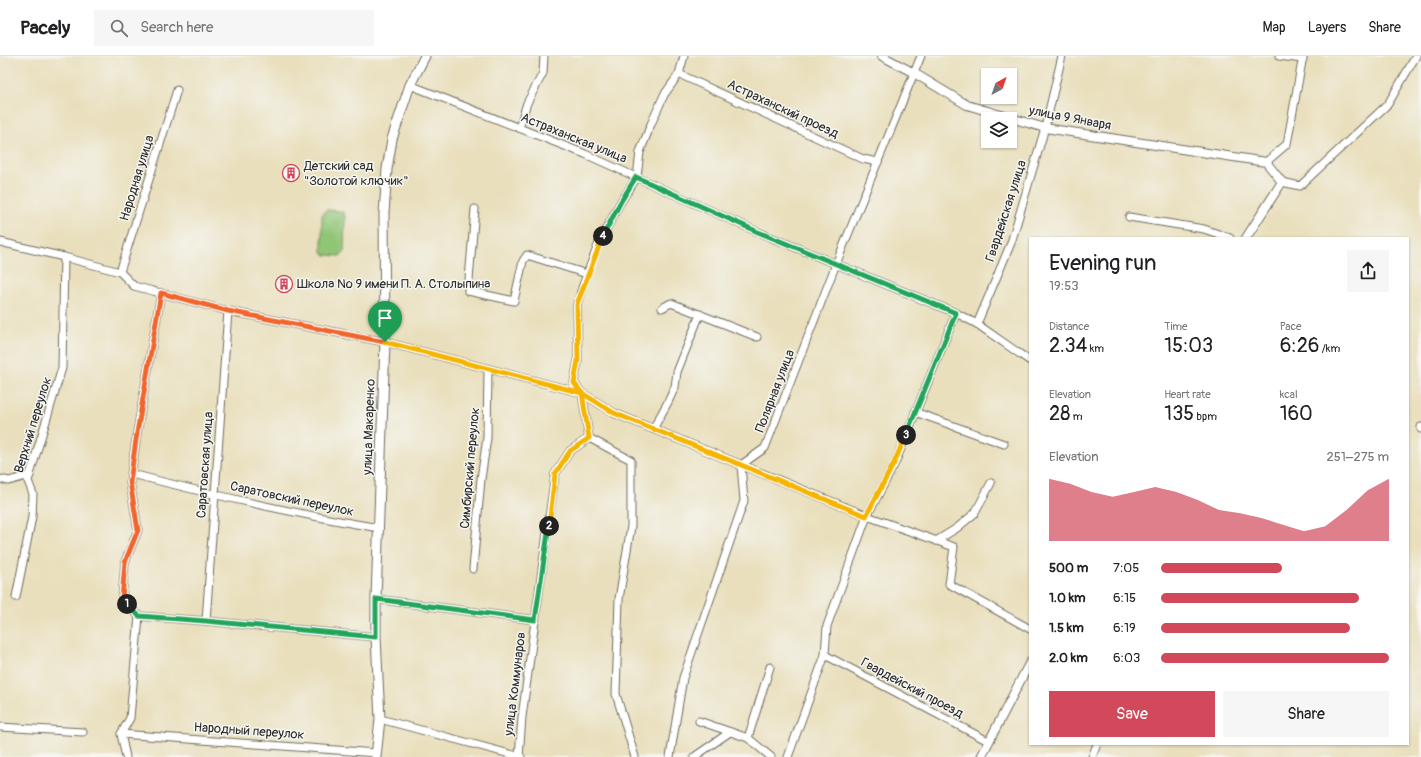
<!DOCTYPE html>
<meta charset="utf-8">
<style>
:root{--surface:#fff;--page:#f6f6f6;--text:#202124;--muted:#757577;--line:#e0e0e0;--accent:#d1495b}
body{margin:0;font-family:Pangolin,sans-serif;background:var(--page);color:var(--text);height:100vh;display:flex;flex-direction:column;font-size:15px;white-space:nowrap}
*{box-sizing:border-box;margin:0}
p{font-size:13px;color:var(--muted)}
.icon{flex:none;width:22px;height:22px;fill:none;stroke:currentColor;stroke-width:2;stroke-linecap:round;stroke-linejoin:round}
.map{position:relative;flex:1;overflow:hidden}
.details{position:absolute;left:1029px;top:181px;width:380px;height:508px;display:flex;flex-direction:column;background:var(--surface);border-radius:0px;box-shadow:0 1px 3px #0004}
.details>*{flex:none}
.needle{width:26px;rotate:40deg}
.fabs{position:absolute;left:981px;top:12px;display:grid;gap:8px}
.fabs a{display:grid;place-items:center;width:36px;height:36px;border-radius:0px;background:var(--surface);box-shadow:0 1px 3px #0004;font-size:20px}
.pin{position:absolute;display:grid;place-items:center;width:34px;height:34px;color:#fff;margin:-41px -17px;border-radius:50% 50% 50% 0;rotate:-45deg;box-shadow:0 0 4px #0007}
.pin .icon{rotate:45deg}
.km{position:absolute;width:20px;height:20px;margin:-10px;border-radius:50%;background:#222;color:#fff;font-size:11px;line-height:20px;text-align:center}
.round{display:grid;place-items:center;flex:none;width:42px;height:42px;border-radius:0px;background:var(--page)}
.summary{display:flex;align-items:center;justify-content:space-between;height:68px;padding:0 20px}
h1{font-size:22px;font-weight:600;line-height:30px}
.stats{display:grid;grid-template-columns:repeat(3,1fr);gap:6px;height:68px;padding:4px 20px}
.stats div{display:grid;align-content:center}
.stats b{font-size:20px;font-weight:600}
.stats small{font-size:11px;font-weight:400}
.stats p{font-size:11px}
.chart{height:112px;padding:8px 20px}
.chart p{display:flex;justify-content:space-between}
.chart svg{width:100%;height:72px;margin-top:4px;fill:var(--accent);opacity:.7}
.primary-button{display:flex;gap:8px;margin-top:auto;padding:8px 20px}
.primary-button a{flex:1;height:46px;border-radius:0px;background:var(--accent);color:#fff;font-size:16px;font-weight:600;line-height:46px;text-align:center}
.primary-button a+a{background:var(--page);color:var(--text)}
ul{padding:0 20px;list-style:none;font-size:13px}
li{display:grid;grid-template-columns:64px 48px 1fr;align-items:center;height:30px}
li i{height:10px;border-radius:5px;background:var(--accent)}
header{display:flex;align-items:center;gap:24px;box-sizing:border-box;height:56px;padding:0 20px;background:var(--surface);border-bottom:1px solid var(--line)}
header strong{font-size:19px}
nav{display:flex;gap:22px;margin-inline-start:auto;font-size:14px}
.search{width:280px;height:36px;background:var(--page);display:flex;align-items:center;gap:10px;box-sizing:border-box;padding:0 14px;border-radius:0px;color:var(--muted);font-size:15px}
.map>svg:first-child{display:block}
.green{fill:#91c576;stroke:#5e7850}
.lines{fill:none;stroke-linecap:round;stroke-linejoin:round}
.minor-casing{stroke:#6e6a5e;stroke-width:9}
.tertiary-casing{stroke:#6e6a5e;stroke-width:10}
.secondary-casing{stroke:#6e6a5e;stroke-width:11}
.minor{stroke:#fff;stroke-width:7}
.tertiary{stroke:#fff;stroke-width:8}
.secondary{stroke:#fff;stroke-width:9}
.split-1-casing{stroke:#fff;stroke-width:8}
.split-2-casing{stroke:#fff;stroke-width:8}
.split-3-casing{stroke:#fff;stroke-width:8}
.split-4-casing{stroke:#fff;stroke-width:8}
.split-5-casing{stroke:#fff;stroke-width:8}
.split-1{stroke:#f0652b;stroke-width:5}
.split-2{stroke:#22a559;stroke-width:5}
.split-3{stroke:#f5b400;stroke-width:5}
.split-4{stroke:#22a559;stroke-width:5}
.split-5{stroke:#f5b400;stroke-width:5}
.labels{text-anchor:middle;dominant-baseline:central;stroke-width:3;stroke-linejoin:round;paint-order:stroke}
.street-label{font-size:13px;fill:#2b2b2b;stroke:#f6f6f2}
.poi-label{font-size:13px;fill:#2b2b2b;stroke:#f6f6f2;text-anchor:start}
</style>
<header>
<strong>Pacely</strong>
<div class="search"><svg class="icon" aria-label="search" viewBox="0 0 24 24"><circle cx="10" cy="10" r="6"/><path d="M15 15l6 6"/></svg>Search here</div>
<nav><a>Map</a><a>Layers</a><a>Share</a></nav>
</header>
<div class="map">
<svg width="1421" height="701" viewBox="0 0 1421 701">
<rect width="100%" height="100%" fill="#f6f6f2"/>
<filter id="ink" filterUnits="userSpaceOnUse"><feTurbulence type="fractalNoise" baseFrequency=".025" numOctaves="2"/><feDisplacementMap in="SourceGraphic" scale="8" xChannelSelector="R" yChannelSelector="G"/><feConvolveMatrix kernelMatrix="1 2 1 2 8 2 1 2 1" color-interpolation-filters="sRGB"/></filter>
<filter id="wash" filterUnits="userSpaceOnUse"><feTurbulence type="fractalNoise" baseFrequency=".012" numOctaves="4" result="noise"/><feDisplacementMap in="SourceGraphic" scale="16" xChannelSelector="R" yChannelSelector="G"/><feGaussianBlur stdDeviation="0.9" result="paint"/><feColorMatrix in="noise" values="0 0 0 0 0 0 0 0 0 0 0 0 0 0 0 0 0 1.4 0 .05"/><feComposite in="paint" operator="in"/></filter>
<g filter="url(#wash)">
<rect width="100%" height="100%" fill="#e9dfbc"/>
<!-- green -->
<polygon class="green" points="326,154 341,155 344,157 345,160 344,196 340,200 325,199 322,197 322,159"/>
</g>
<g filter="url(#ink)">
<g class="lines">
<!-- minor casing -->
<g class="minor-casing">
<g id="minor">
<polyline points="1279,0 1303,3"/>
<polyline points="679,18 863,103 878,106"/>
<polyline points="410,29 585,98 758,176 956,257 977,268 1030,305"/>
<polyline points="519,72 527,47 543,17 544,0"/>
<polyline points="1266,106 1287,88 1303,0"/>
<polyline points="1282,126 1300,130 1388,48 1416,0"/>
<polyline points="475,153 468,235 514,245 523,205 527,199 587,218"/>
<polyline points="1129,161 1204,173 1230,182"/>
<polyline points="0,186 64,201 120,216 134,230 228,255 385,286 582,337 614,357 867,460 954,491 949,528 1030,573"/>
<polyline points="120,216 177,34"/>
<polyline points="662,252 671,247 757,281"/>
<polyline points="977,268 1011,187 1045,72 1062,0"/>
<polyline points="915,356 1004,388"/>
<polyline points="1421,371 1421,373"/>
<polyline points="653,373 668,346 675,331 677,316 700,258"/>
<polyline points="589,382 631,404 631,470 619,543 616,638 635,701"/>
<path d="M132,418C213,439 295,458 379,472"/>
<polyline points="0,423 9,425 30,419"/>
<polyline points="936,485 957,472 975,457 991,427"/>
<polyline points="473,513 481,423 487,382 488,313"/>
<polyline points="16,541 32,461 33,438 28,425 62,312 64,201"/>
<polyline points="376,543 535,564"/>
<polyline points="139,560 206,565 376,581"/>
<polyline points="206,565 228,255"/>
<polyline points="825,599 988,685"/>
<polyline points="380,663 521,701"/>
<polyline points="699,665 748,682 771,701"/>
<polyline points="0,671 83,676"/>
<polyline points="121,678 376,697"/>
<polyline points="748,682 770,611"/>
<polyline points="126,701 121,678 130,662 139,560 122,543 125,506 138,474 130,426 137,377 161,237"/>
<polyline points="519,701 522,661 555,418 570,395 589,382 582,337 574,327 578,304 577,248 583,229 599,187 620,147 637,121 640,96 651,68 664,39 679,18 684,0"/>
<polyline points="670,701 683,622 744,445 741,409 765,392 836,208 921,0"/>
<polyline points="694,701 730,676"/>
<polyline points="788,701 825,599 827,570 867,460 895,407 956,257"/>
<polyline points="1092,701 1097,688"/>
</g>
</g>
<!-- tertiary casing -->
<g class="tertiary-casing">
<g id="tertiary">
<polyline points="882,0 914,17 967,49 1045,72 1266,106 1282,126 1246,182"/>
<polyline points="981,701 1030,606"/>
</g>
</g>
<!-- secondary casing -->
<g class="secondary-casing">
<polyline id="secondary" points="376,701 380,663 376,581 376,543 385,286 384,158 387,113 392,83 410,29 425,0"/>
</g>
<!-- minor -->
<use href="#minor" class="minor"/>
<!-- tertiary -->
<use href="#tertiary" class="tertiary"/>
<!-- secondary -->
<use href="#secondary" class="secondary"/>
</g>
</g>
<g class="lines" filter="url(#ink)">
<!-- split-1 casing -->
<g class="split-1-casing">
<polyline id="split-1" points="127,548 122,543 125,506 138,474 130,426 137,377 161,237 228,255 385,286"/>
</g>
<!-- split-2 casing -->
<g class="split-2-casing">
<polyline id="split-2" points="127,548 139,560 206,565 376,581 376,543 535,564 549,470"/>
</g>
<!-- split-3 casing -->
<g class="split-3-casing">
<polyline id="split-3" points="549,470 555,418 570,395 589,382 582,337 614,357 866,460 894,407 906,379"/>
</g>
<!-- split-4 casing -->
<g class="split-4-casing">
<polyline id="split-4" points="603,180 620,147 636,121 758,176 956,257 906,379"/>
</g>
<!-- split-5 casing -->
<g class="split-5-casing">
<polyline id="split-5" points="385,286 582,337 574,327 578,304 577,248 603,180"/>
</g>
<!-- split-1 -->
<use href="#split-1" class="split-1"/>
<!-- split-2 -->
<use href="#split-2" class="split-2"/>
<!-- split-3 -->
<use href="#split-3" class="split-3"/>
<!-- split-4 -->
<use href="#split-4" class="split-4"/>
<!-- split-5 -->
<use href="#split-5" class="split-5"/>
</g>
<!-- icons -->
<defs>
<g id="building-ring" transform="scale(0.9)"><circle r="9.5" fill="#f6f6f2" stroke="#d1495b" stroke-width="1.5"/><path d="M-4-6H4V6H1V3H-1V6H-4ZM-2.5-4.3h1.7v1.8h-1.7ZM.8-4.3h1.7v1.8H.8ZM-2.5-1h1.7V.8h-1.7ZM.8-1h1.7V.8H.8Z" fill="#d1495b"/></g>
</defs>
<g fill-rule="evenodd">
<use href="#building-ring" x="291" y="117"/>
<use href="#building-ring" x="284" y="228"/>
</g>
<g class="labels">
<!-- street labels -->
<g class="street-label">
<text transform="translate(783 53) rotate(25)">Астраханский проезд</text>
<text transform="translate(1070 62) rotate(11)">улица 9 Января</text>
<text transform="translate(574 82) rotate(22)">Астраханская улица</text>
<text transform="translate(137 122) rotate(-73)">Народная улица</text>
<text transform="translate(1006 155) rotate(-72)">Гвардейская улица</text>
<text transform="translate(775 335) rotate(-69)">Полярная улица</text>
<text transform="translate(33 369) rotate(-73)">Верхний переулок</text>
<text transform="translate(369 371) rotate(-88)">улица Макаренко</text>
<text transform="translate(205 409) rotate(-86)">Саратовская улица</text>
<text transform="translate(470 412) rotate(-85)">Симбирский переулок</text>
<text transform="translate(292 443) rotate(12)">Саратовский переулок</text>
<text transform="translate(515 628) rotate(-83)">улица Коммунаров</text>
<text transform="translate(912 632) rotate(28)">Гвардейский проезд</text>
<text transform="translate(249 675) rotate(4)">Народный переулок</text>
</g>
<!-- poi labels -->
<g class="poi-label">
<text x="304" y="110">Детский сад<tspan x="304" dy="15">"Золотой ключик"</tspan></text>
<text x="297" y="228">Школа № 9 имени П. А. Столыпина</text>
</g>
</g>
</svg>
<div class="fabs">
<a><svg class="needle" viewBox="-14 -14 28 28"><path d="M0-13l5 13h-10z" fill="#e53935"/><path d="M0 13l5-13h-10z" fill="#757577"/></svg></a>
<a><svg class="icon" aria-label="layers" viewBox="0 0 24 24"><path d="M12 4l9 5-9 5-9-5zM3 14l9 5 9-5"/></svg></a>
</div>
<div class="pin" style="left:385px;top:286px;background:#1e9e55"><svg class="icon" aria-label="arrive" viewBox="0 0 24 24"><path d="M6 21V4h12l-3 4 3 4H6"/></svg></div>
<b class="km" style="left:127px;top:548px">1</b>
<b class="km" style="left:549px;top:470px">2</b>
<b class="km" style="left:906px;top:379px">3</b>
<b class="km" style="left:603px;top:180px">4</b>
<section class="details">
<div class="summary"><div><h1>Evening run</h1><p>19:53</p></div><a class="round"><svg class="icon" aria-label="share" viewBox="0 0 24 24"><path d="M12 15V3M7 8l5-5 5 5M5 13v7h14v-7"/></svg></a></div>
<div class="stats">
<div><p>Distance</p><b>2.34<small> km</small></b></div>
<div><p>Time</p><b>15:03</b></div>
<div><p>Pace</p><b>6:26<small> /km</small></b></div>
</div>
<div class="stats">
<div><p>Elevation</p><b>28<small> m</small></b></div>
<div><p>Heart rate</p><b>135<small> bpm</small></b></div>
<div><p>kcal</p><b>160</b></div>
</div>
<div class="chart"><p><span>Elevation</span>251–275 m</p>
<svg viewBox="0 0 160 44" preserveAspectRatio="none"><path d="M0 44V6L10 9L20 14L30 17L40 14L50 11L60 14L70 19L80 25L90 27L100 30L110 34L120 38L130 35L140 25L150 13L160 6V44z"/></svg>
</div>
<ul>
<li><b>500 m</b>7:05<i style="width:53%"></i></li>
<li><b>1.0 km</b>6:15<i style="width:87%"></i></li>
<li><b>1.5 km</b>6:19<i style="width:83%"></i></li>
<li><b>2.0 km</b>6:03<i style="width:100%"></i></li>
</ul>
<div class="primary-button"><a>Save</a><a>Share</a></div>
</section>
</div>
